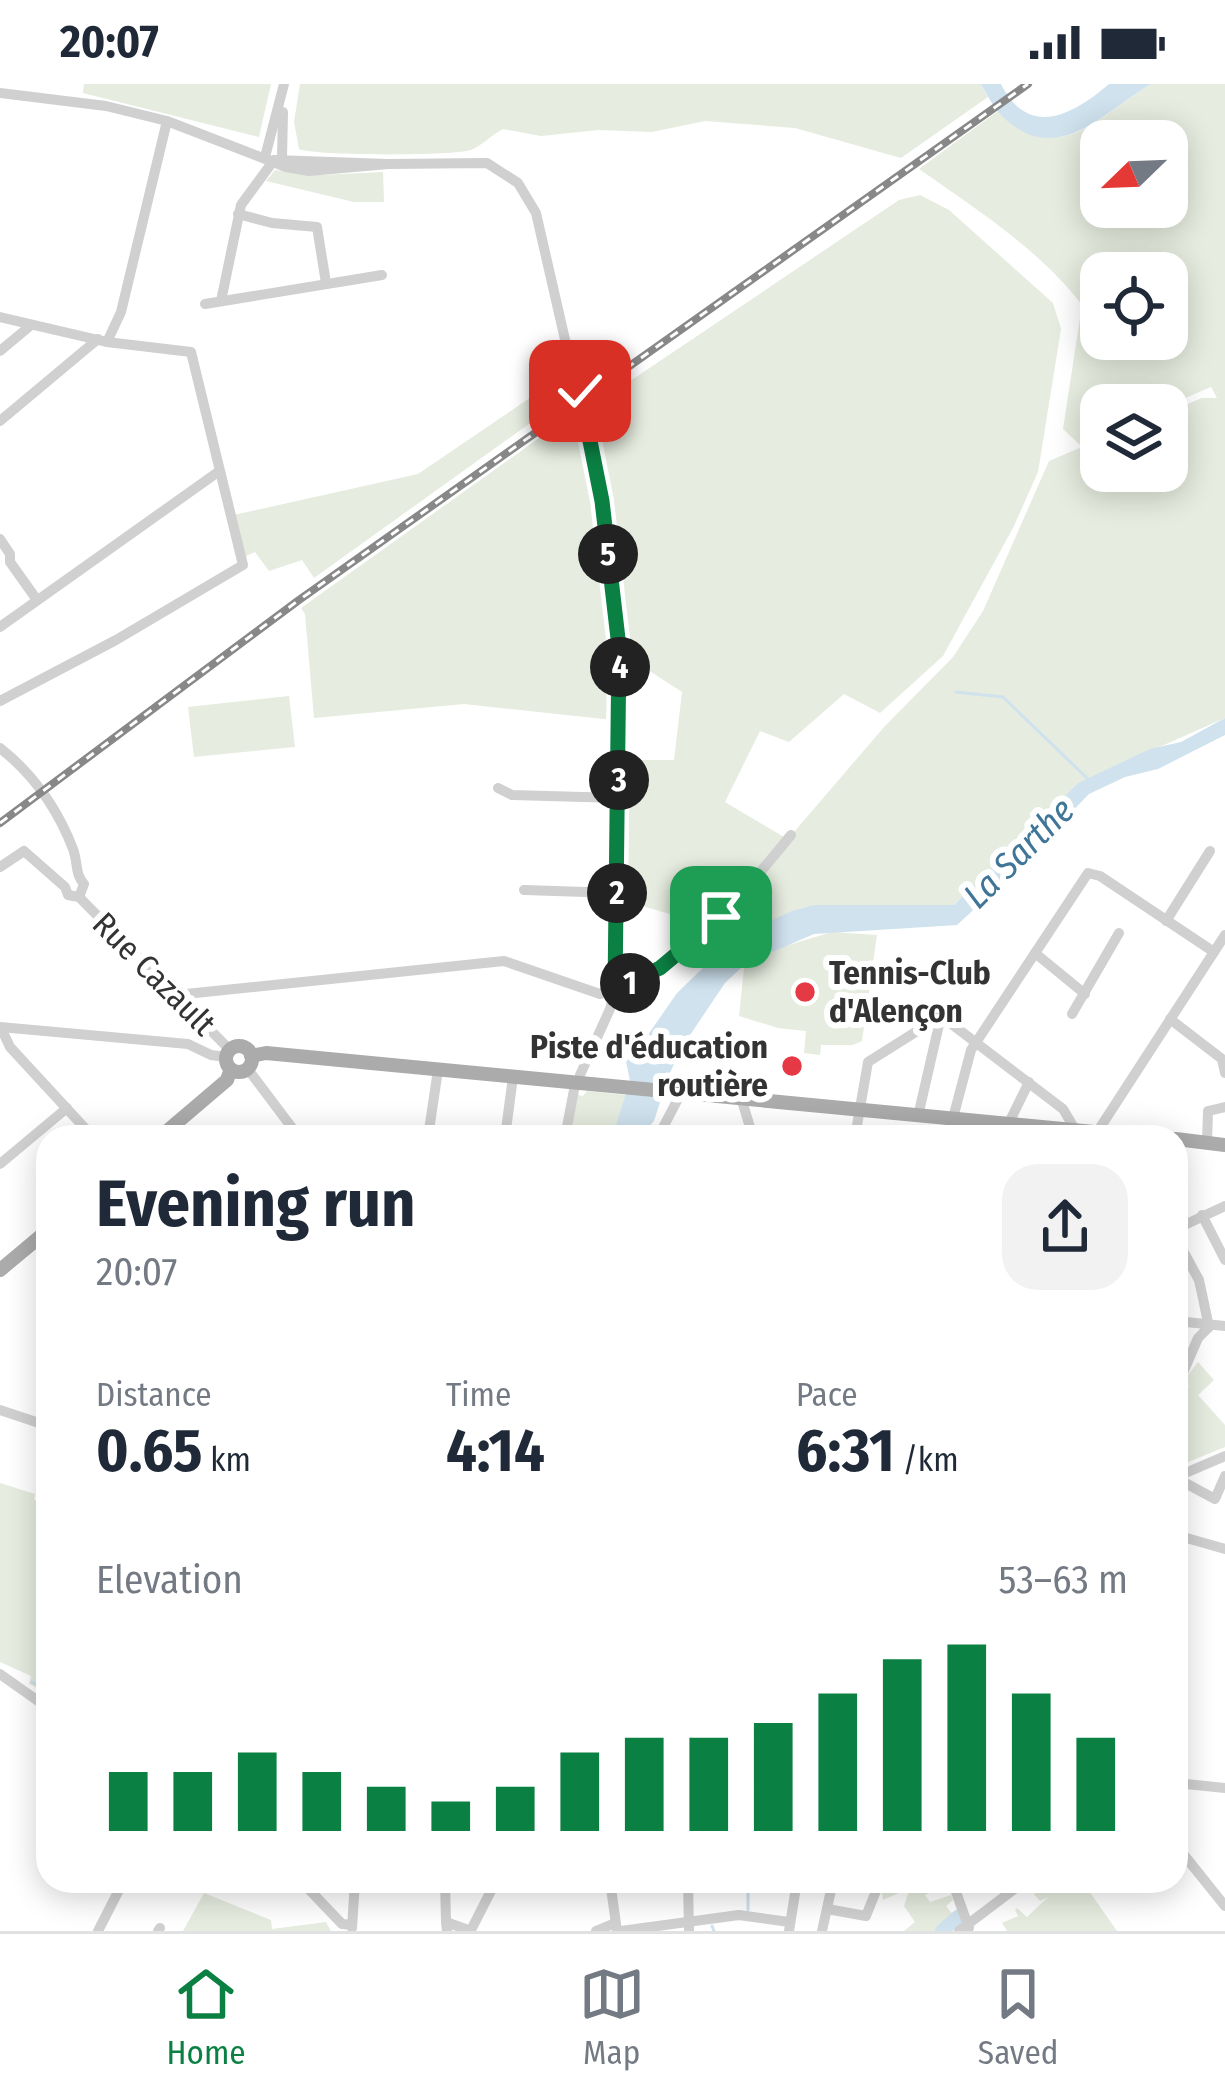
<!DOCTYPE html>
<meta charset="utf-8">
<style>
:root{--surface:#fff;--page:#f2f2f3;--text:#1f2937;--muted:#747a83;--line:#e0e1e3;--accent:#0b8043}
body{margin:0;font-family:"Fira Sans Condensed",sans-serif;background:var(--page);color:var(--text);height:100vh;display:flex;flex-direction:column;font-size:45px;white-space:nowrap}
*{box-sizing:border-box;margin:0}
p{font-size:39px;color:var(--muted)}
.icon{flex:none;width:66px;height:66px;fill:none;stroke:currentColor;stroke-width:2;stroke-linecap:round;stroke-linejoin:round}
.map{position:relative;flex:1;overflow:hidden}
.panel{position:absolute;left:36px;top:1041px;width:1152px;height:768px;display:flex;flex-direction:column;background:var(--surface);border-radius:36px;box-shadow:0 6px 30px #0003}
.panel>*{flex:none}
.needle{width:78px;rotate:247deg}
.buttons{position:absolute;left:1080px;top:36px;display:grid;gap:24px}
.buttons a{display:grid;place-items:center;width:108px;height:108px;border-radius:24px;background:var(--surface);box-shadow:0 6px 30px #0003;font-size:60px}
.pin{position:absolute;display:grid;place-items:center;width:102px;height:102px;color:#fff;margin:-51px;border-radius:24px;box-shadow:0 6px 18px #0006}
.km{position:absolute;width:60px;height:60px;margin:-30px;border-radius:50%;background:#222;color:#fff;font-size:33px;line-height:60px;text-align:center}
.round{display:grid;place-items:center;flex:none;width:126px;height:126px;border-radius:36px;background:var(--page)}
.summary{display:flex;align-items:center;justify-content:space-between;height:204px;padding:0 60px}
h1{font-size:66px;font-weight:700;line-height:90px}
.figures{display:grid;grid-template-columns:repeat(3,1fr);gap:18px;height:204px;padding:12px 60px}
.figures div{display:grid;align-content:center}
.figures b{font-size:60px;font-weight:700}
.figures small{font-size:33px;font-weight:400}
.figures p{font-size:33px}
.chart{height:336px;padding:24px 60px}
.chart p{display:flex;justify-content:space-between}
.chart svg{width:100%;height:216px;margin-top:12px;stroke:var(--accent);stroke-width:6}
.status{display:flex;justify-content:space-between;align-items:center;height:84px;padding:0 60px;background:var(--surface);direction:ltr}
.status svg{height:33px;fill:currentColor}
.tab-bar{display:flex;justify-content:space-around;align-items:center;height:168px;border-top:3px solid var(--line);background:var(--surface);font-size:33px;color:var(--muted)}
.tab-bar a{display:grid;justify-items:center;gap:6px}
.tab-bar .selected{color:var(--accent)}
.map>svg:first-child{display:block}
.green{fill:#e6ecdf;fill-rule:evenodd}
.water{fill:#cfe2ee}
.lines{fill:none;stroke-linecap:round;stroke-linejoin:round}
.stream{stroke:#cfe2ee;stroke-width:3}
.river{stroke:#cfe2ee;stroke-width:14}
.minor{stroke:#d0d0d0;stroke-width:10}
.major{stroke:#ababab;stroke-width:14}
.rail-casing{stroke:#888;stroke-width:8}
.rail{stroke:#fff;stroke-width:3;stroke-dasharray:9;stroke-linecap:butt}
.route-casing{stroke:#fff;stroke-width:24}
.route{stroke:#0b8043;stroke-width:15}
.poi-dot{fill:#e63946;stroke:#fff;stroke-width:4.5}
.labels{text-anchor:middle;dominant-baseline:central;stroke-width:12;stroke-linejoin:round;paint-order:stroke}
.poi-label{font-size:33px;font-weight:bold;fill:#333;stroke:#fff;text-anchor:start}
.street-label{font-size:33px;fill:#333;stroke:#fff}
.water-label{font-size:36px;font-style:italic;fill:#3f7597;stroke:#fff}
</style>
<div class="status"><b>20:07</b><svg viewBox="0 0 49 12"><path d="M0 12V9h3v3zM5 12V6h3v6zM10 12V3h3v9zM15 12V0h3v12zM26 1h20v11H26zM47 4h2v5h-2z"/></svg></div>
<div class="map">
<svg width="1225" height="1847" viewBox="0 0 1225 1847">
<rect width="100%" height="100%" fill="#fff"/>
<!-- green -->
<g class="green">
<polygon points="84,0 271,0 259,53 83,9"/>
<path d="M300,0H980L988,13L901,74L795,44L705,37L652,48L598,46L541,52L503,45C493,50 481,62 471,66C452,72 314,72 299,65L294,38Z"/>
<path d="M1151,0H1225V634L1078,699L954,821L806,823L758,843L736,857L721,833L885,642L953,573L983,527L1049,377L1101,355V387H1167V328L1202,314H1217L1211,303L1167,322L1101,321V351L1079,360L1063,345L1082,221C1039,165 976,125 919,85L998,27C1059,87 1099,31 1151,0ZM1101,57H1167V123H1101ZM1101,189H1167V255H1101Z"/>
<polygon points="275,86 319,91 383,88 384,118 354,118 266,97"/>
<polygon points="920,111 949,126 1053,219 1061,245 1038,388 1014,442 943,572 880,629 844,610 789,658 760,647 725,718 784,753 748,797 704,840 625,817 627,676 674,676 682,608 645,584 628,566 617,467 624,456 624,449 613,440 593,322 899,116"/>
<polygon points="562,300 568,312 314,494 302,476 269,487 255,468 244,473 234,431 418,390 543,305"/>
<polygon points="574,329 595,416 612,564 613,636 464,620 314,634 305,530 301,524"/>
<polygon points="289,612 295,663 194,673 188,623"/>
<polygon points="832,848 877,851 862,957 853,961 821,961 820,971 804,969 806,947 778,944 739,932 744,884 772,866"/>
<polygon points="587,1007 626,1011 612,1053 569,1048 578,1011 583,1012"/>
<polygon points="1198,1278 1214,1296 1198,1311 1225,1341 1225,1363 1176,1383 1176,1326 1189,1302 1183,1298"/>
<polygon points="0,1399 35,1410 34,1416 48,1420 48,1609 29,1600 31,1592 0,1578"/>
<polygon points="897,1797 946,1797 947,1801 925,1811 930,1818 951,1811 953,1816 946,1822 954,1832 944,1843 943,1838 938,1841 939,1847 904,1847 915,1838 904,1822 910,1804 883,1816 882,1808"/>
<polygon points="1048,1797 1082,1797 1117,1847 1007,1847 1002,1839 1018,1832 1015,1826 1017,1824 1027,1833 1048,1813 1040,1817 1034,1810"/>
<polygon points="204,1809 271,1836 272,1845 326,1838 331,1847 183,1847"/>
</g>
<!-- water -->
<g class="water">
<path d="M980,0H1001C1029,56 1074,30 1109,0H1151C1104,27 1057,87 1001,31C992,22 987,9 980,0Z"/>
<polygon points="1225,634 1225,651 1158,685 1125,693 1089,710 1007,795 957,841 814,850 745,880 725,899 682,963 668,993 654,1037 640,1053 612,1053 630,997 626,977 634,971 677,909 706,881 758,843 792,827 814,821 954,821 1078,699 1150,665 1181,658"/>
</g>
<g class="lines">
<!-- stream -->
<g class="stream">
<polyline points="956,608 1003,613 1088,695"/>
<polyline points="32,1598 48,1606"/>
<polyline points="748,1801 748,1826"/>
<polyline points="712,1842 714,1847"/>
</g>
<!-- river -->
<polyline class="river" points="942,1847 959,1832"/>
<!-- minor -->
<g class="minor">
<polyline points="0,9 106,22 167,37 286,83 309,87 388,80 274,76"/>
<polyline points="265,73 284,0"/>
<polyline points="282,75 283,28"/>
<polyline points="388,80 487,79 518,99 536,129 602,417 619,563 615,905 610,925 580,991"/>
<polyline points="238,130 272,139 317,143 326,199"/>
<polyline points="221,217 241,121 274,76"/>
<polyline points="205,220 382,191"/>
<polyline points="0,233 107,258 191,268 243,481 116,556 0,617"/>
<polyline points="107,258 121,228 167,37"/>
<polyline points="0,267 30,242"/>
<polyline points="0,337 98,255"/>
<polyline points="0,455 10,470 10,478 37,516"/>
<polyline points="0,543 218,388"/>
<path d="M0,664C33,690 58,726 73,765C78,778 75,791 84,800L79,813"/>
<polyline points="498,704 512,711 619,714"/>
<polyline points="0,783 24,767 65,803 68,811 79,813 230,966"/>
<polyline points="524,806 617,809"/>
<polyline points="1166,837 1210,767"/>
<polyline points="1035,869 1085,910"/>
<path d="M176,911L504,877L600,910L607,908C687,881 739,814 791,751"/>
<polyline points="1072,930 1119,849"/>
<polyline points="941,932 1063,1025 1076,1047"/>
<polyline points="1170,935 1222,975 1225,989"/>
<polyline points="0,943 188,960 211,971 226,973"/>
<polyline points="1,944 10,963 93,1053"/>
<polyline points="247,984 299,1053"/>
<polyline points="742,1017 753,1053"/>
<polyline points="918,1032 941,932"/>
<polyline points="905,1052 910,1053"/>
<polyline points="428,1053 438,986"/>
<polyline points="505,1053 513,993"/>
<polyline points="565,1053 574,1006"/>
<polyline points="658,1053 680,1011"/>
<polyline points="855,1053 868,978 941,932"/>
<polyline points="948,1053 971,966 1088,789 1100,792 1214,868"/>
<polyline points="1002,1053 1029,998"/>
<polyline points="1094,1053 1225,851"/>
<polyline points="1207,1058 1208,1027 1225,1023"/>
<polyline points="0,1080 67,1024"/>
<polyline points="1202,1131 1225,1176"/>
<polyline points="1176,1145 1225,1122"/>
<polyline points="1176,1154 1199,1196 1209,1243"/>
<polyline points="1176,1237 1225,1242"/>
<polyline points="1176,1305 1198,1254 1209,1243"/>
<polyline points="0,1326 48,1342"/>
<polyline points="1176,1393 1225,1372"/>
<polyline points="1176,1394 1215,1415 1225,1392"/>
<polyline points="1176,1451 1225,1465"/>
<polyline points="0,1590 48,1624"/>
<polyline points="1176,1699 1225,1704"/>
<polyline points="1176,1761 1225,1822"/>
<polyline points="301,1797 342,1840 352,1841"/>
<polyline points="445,1797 446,1838"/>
<polyline points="610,1797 617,1847"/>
<polyline points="688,1797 689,1847"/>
<polyline points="952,1797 969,1844"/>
<polyline points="827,1825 866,1832 880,1797"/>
<polyline points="352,1844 355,1797"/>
<polyline points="471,1846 496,1797"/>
<polyline points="98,1847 120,1804"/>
<polyline points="158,1847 160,1844"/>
<polyline points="447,1847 446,1838 471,1847"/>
<polyline points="596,1847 615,1839"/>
<polyline points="621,1847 739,1831 789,1838"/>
<polyline points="789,1847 797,1797"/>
<polyline points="822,1847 833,1797"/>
<polyline points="959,1847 1025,1797"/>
</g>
<!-- major -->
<g class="major">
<circle cx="239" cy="975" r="13"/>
<polyline points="251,972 266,969 1146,1053"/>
<polyline points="160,1053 227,996 231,985"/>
<polyline points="1176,1055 1225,1061"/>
<polyline points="0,1186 48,1146"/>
</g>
<!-- rail casing -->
<g class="rail-casing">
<polyline id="rail" points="0,739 299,516 1028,0"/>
</g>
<!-- rail -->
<use href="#rail" class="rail"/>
</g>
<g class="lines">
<!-- route casing -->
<g class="route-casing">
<polyline id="route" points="580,307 602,417 619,563 615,905 660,884 721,833"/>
</g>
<!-- route -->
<use href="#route" class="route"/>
</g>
<!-- markers -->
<g class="poi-dot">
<circle cx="805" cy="908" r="12"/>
<circle cx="792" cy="982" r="12"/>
</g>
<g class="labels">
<!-- poi labels -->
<g class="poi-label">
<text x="829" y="889">Tennis-Club<tspan x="829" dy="38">d'Alençon</tspan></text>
<text x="768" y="963" text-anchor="end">Piste d'éducation<tspan x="768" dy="38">routière</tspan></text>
</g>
<!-- street labels -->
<g class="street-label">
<text transform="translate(154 890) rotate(45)">Rue Cazault</text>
</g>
<!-- water labels -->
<g class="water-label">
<text transform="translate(1019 769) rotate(-45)">La Sarthe</text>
</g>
</g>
</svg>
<div class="buttons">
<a><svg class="needle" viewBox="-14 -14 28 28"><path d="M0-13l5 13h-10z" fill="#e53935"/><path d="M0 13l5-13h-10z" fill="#747a83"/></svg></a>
<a><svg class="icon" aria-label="locate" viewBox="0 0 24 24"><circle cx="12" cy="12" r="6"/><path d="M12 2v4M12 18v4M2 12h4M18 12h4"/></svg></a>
<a><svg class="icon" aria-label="layers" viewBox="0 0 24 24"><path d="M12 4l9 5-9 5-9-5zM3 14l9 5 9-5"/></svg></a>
</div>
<div class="pin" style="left:721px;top:833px;background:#1e9e55"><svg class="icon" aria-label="arrive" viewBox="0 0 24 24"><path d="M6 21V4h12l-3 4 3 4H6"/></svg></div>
<div class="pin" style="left:580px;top:307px;background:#d93025"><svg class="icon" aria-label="check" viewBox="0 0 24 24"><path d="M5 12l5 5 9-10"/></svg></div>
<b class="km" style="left:630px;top:899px">1</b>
<b class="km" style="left:617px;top:809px">2</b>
<b class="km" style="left:619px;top:696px">3</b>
<b class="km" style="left:620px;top:583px">4</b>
<b class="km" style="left:608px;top:470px">5</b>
<section class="panel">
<div class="summary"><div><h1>Evening run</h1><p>20:07</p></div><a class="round"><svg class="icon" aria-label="share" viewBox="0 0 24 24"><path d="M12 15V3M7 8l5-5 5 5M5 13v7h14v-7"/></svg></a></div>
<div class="figures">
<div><p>Distance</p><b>0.65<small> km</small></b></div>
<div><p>Time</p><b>4:14</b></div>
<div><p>Pace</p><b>6:31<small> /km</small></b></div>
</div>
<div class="chart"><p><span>Elevation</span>53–63 m</p>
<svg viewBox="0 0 160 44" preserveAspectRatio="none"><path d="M5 44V32M15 44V32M25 44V28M35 44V32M45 44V35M55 44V38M65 44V35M75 44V28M85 44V25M95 44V25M105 44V22M115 44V16M125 44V9M135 44V6M145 44V16M155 44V25"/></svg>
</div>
</section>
</div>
<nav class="tab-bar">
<a class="selected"><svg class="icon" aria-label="home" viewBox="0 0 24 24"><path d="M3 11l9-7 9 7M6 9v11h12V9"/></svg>Home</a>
<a><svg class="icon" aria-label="map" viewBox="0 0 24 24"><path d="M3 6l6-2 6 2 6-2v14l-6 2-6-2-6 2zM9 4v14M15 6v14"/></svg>Map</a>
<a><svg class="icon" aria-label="saved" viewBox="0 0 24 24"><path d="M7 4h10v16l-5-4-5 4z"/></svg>Saved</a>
</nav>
